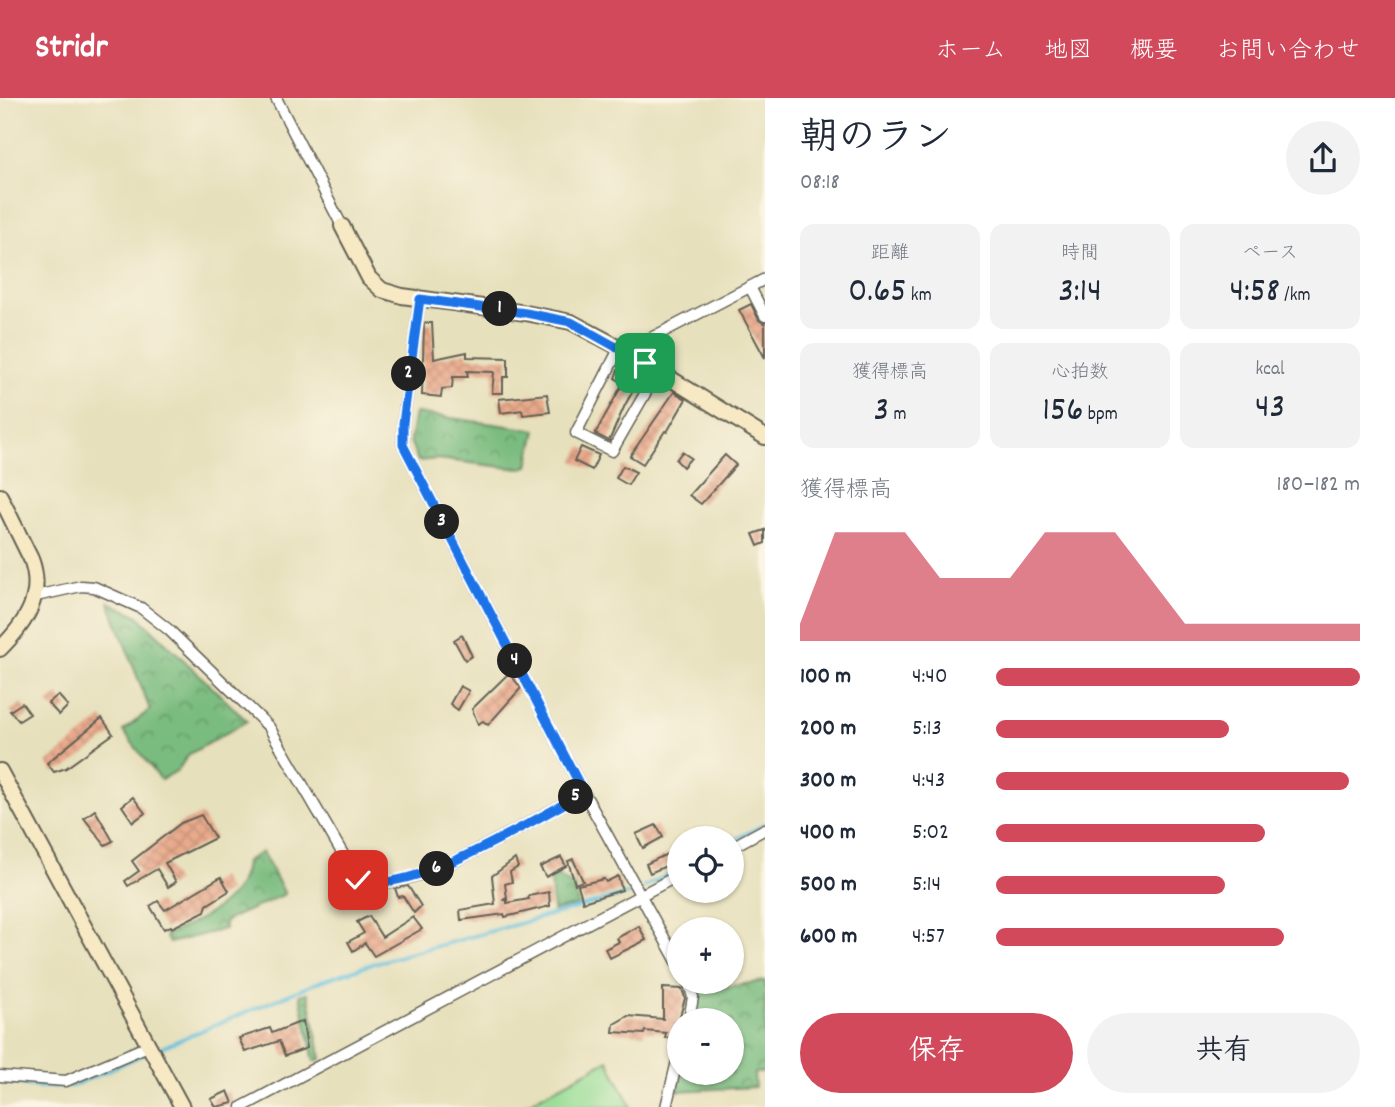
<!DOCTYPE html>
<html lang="ja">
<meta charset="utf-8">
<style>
:root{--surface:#fff;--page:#f2f2f3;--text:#1f2937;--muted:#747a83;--accent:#d1495b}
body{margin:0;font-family:Dekko,"Klee One",sans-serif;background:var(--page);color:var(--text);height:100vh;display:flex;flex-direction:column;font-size:26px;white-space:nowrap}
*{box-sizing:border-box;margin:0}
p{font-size:23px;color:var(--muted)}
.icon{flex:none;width:38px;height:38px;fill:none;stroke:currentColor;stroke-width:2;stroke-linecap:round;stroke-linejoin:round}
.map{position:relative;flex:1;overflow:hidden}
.drawer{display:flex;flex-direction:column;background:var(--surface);width:630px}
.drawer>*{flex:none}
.tools{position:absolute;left:667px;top:728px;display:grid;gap:14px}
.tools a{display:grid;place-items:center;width:77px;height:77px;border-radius:50%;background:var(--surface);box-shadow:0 2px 5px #0004;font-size:35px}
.pin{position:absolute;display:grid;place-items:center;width:60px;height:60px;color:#fff;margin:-30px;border-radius:14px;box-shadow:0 4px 10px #0006}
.km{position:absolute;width:35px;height:35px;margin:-18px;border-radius:50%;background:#222;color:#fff;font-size:19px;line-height:35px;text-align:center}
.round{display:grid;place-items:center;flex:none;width:74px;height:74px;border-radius:37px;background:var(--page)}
.headline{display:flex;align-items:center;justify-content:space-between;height:119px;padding:0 35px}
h1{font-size:38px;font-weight:600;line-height:52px}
.metrics{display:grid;grid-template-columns:repeat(3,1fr);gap:10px;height:119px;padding:7px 35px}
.metrics div{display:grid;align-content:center;border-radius:14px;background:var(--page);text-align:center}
.metrics b{font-size:35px;font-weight:600}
.metrics small{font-size:19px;font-weight:400}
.metrics p{font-size:19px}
.chart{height:196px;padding:14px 35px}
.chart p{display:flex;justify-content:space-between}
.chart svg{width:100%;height:126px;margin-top:7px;fill:var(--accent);opacity:.7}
.cta{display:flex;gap:14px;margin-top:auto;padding:14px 35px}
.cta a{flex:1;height:80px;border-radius:42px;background:var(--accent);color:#fff;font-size:28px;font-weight:600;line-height:80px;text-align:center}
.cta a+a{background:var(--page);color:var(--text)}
ul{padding:0 35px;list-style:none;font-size:23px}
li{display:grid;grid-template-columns:112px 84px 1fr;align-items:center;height:52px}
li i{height:18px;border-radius:9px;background:var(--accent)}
header{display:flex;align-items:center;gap:42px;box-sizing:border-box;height:98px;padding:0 35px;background:var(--accent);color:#fff}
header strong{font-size:33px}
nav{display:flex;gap:38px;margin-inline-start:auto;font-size:24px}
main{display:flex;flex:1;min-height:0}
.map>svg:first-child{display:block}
.grass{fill:#99dd96;stroke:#5a7c59;stroke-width:2}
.forest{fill:url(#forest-crowns);stroke:#4b6c4e;stroke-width:2}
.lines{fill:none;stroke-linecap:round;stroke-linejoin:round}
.stream{stroke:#5fc0dd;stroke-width:3.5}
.building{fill:url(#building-cross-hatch)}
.street-casing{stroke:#636154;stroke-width:13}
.secondary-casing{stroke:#636154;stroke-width:18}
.street{stroke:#fff;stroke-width:10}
.secondary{stroke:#f7e9c3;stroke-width:14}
.route-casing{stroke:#fff;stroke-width:14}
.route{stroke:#1a73e8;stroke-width:9}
</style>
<header>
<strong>Stridr</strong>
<nav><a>ホーム</a><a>地図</a><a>概要</a><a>お問い合わせ</a></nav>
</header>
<main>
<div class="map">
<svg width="765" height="1009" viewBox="0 0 765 1009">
<defs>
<pattern id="forest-crowns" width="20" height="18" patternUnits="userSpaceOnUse" patternTransform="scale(1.75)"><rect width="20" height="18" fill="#7abc7f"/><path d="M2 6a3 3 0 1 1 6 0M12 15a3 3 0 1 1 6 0" fill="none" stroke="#639867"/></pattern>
<pattern id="building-cross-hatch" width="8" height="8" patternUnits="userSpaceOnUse" patternTransform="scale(1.75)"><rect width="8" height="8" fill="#e9aa8c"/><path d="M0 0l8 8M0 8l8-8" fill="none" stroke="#c79278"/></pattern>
</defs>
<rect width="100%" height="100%" fill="#fcf5e5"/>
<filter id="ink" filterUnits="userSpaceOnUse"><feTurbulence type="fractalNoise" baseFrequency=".0143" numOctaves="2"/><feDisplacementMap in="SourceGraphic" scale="14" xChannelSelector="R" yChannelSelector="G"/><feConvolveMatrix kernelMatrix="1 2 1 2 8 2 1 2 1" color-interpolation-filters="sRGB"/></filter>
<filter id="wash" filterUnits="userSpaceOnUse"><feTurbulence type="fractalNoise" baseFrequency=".00686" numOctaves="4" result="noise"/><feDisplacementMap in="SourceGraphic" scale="28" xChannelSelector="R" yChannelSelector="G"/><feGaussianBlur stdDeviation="1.57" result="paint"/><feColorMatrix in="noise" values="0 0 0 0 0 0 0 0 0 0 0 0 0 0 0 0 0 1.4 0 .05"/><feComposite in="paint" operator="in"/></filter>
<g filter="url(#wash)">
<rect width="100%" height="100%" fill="#e7e0bc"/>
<!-- grass -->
<polygon class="grass" points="608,962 631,1009 521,1009"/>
<!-- forest -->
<g class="forest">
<polygon points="415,315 536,332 528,368 519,371 438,361 418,363 410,343"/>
<polygon points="109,504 137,517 247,623 188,657 178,672 161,682 123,633 150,612"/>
<path d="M262,754L285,796L225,823V831L169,845L165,838C196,824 245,803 246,763Z"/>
<polygon points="558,778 575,789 578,807 553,813 551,779"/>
<polygon points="765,883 765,974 754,975 755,989 677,993 681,975 732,975 732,922 693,922 700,893"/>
<polygon points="308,895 321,961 314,963 300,897"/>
</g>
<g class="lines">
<!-- stream -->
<g class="stream">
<polyline points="732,743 765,726"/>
<polyline points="644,789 679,771"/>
<polyline points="160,950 321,883 375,865 631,795"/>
<polyline points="0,983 38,989 73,988 145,956"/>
</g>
</g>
<g id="blocks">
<!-- building -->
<g class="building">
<polygon points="751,206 759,222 765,226 765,260 739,212"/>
<polygon points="424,225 432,225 434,261 467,254 467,259 508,260 508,279 503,279 503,295 492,295 494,274 467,273 468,279 453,279 452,290 442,291 441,299 422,297"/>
<polygon points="626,268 644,278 638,293 634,291 625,307 609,343 595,336 623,285 615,280 618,272"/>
<polygon points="674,294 686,301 667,334 665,333 643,366 630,358"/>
<polygon points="547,296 550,314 523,317 522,312 501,315 499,301"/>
<polygon points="581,349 599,357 592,372 574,363"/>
<polygon points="682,354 691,360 683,369 676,362"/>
<polygon points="725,357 736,367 701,406 689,397"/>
<polygon points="623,368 636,374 628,387 616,380"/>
<polygon points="765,432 765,445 758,448 753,436"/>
<polygon points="462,537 472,558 465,562 454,542"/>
<polygon points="509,575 521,590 488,627 483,623 478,626 472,611"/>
<polygon points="460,588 469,593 458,612 450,606"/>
<polygon points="58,597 68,608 59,617 48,605"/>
<polygon points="22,605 30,616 19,623 10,613"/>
<polygon points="102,620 113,636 66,670 54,674 47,665"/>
<polygon points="133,699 145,715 133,724 122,708"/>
<polygon points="95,712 113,743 105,747 84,720"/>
<polygon points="201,717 215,740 165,765 176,784 168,789 157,771 128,788 125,783 139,773 132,763 181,725"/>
<polygon points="656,727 663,739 643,750 636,736"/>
<polygon points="667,756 673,765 650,775 646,766"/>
<polygon points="561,759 566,768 546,779 540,769"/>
<polygon points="515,761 518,769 510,774 512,784 505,786 507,800 503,802 507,802 507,805 529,801 528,798 549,794 550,808 505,819 504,816 461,822 460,812 495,806 492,778"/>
<polygon points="573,761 583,783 575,786 568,763"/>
<polygon points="618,778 622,792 583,804 578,787 604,781 606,784"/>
<polygon points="221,779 229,793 207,807 205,813 172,830 171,828 164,831 150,808 158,803 165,812"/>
<polygon points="408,788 421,808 414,815 403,798 398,799 395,790"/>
<polygon points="369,818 382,839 413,819 422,831 374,858 365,845 353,853 348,844 364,835 357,824"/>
<polygon points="639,828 646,842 610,860 605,851 619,844 617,840"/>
<polygon points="663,890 682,891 685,900 679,922 679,939 665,940 666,935 645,933 644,936 613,934 614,926 628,918 663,921"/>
<polygon points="303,923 307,950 285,958 279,943 245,954 239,940 270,930 272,935"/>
<polygon points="228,993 233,1005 216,1009 211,1001"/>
</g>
</g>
</g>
<g filter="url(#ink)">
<use href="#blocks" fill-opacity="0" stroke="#636154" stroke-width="2"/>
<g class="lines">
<!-- street casing -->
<g class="street-casing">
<g id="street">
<polyline points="276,0 342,128"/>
<polyline points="750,189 765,218"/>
<polyline points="420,201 403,325 403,347 584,695 679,867"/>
<polyline points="620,249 576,335 612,353 658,273"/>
<polyline points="626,253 765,181"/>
<path d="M36,498L81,488L94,489L141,510L169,532L269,629L351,770C355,776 358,783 365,784C415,796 537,719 584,695"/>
<polyline points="732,749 765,731"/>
<polyline points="688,884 693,899 689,922"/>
<polyline points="0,978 66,983 148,948"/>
<polyline points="242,1009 679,777"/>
<polyline points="666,1009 679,955"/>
</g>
</g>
<!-- secondary casing -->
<g class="secondary-casing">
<g id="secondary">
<polyline points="342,128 369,180 382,192 402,198 526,215 571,224 626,253 765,339"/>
<path d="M0,398L31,461C45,498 25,526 0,551"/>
<polyline points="0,673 182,1009"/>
</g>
</g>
<!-- street -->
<use href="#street" class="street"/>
<!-- secondary -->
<use href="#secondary" class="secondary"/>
</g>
</g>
<g class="lines" filter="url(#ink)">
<!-- route casing -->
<g class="route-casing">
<path id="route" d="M358,782C409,800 536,720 584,695L403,347V325L420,201L526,215L571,224L645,265"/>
</g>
<!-- route -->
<use href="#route" class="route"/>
</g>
</svg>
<div class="tools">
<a><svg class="icon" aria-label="locate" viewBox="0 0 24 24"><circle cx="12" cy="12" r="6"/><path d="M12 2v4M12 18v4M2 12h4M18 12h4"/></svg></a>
<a>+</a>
<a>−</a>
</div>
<div class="pin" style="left:645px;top:265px;background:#1e9e55"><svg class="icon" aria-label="arrive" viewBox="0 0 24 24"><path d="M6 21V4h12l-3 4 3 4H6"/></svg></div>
<div class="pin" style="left:358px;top:782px;background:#d93025"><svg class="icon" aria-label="check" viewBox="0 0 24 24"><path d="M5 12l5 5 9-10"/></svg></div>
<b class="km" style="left:500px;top:211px">1</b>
<b class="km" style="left:409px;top:276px">2</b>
<b class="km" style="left:442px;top:424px">3</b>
<b class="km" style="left:515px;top:563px">4</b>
<b class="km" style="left:576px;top:699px">5</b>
<b class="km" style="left:437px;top:771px">6</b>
</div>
<section class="drawer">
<div class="headline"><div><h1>朝のラン</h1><p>08:18</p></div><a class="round"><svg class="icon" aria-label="share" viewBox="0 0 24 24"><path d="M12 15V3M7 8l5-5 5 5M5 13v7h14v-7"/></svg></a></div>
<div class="metrics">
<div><p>距離</p><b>0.65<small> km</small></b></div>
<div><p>時間</p><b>3:14</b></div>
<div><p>ペース</p><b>4:58<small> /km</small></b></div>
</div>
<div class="metrics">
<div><p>獲得標高</p><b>3<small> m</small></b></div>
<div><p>心拍数</p><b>156<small> bpm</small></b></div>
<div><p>kcal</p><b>43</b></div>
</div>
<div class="chart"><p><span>獲得標高</span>180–182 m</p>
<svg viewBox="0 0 160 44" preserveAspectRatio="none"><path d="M0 44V38L10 6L20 6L30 6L40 22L50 22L60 22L70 6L80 6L90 6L100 22L110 38L120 38L130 38L140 38L150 38L160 38V44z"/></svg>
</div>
<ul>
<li><b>100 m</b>4:40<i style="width:100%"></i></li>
<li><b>200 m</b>5:13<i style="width:64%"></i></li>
<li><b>300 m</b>4:43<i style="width:97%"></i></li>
<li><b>400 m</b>5:02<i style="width:74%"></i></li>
<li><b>500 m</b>5:14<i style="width:63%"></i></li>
<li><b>600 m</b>4:57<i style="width:79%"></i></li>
</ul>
<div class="cta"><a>保存</a><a>共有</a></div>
</section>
</main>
